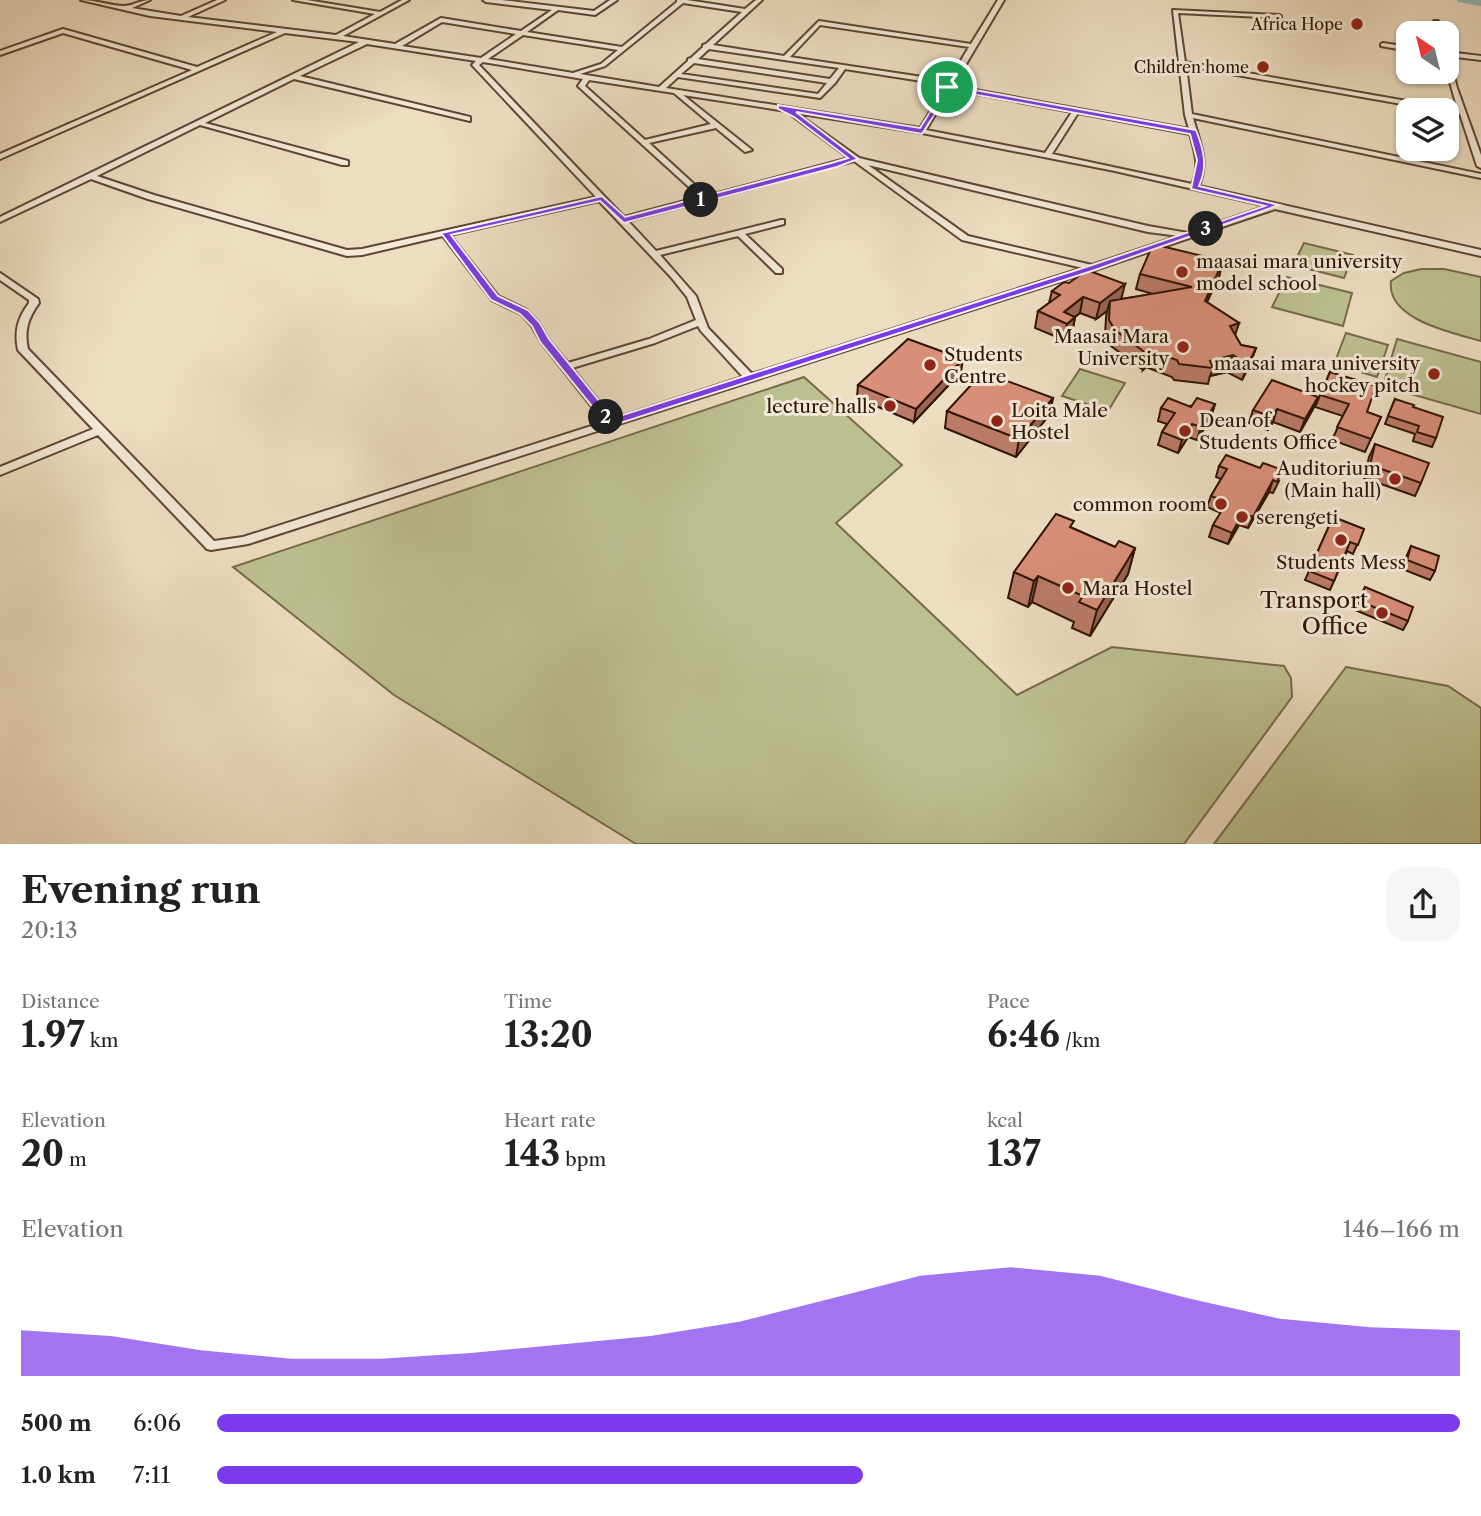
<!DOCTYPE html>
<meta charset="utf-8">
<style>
:root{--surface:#fff;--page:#f6f6f6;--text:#222;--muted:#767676;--accent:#7c3aed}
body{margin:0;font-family:"Libre Caslon Text",serif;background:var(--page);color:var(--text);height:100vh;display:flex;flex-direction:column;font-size:26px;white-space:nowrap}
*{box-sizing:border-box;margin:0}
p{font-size:23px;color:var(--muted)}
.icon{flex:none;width:38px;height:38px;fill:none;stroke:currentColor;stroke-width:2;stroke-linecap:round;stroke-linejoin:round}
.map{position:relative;height:844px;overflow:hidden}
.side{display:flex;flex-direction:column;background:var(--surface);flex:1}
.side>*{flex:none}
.needle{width:46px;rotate:325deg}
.fabs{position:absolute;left:1396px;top:21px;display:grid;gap:14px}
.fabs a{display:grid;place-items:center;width:63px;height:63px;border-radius:14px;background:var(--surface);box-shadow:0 2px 5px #0004;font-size:35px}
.pin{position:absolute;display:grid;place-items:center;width:60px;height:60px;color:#fff;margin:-30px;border:4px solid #fff;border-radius:50%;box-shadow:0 2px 7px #0007}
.km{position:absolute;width:35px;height:35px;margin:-18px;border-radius:50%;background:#222;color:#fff;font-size:19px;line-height:35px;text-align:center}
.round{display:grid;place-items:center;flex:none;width:74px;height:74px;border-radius:21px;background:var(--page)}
.summary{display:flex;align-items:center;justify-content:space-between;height:119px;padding:0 21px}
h1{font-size:38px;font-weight:700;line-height:52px}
.metrics{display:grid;grid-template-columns:repeat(3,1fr);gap:10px;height:119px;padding:7px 21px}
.metrics div{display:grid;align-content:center}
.metrics b{font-size:35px;font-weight:700}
.metrics small{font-size:19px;font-weight:400}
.metrics p{font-size:19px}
.chart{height:196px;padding:14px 21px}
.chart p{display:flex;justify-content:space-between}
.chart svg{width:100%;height:126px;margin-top:7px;fill:var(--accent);opacity:.7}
ul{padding:0 21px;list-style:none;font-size:23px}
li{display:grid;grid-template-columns:112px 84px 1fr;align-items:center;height:52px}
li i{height:18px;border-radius:9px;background:var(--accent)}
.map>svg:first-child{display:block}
.green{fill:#bcc090;stroke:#766a4a;stroke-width:2}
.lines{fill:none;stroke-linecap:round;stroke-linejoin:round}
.river{fill:#9bbaba;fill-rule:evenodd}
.minor-casing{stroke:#5e4633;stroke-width:4}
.minor{fill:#f3e9d7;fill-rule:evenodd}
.wall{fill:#bb7b68;stroke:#2f1404;stroke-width:2}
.shaded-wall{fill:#986455;stroke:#2f1404;stroke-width:2}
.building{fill:#d98f79;stroke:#2f1404;stroke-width:2}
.route{fill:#7c3aed;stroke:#fff;stroke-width:2;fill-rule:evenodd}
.poi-dot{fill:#8f2418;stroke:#f3e9d7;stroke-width:2.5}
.labels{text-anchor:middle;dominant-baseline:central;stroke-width:6;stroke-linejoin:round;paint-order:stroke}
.far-poi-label{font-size:16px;fill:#2f1404;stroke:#f3e9d7;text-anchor:end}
.poi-label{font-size:19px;fill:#2f1404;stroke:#f3e9d7;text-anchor:start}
.near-poi-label{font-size:23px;fill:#2f1404;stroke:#f3e9d7;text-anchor:end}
</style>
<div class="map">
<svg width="1481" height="844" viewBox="0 0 1481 844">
<rect width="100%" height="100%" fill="#edddc1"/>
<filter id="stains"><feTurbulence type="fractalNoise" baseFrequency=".00286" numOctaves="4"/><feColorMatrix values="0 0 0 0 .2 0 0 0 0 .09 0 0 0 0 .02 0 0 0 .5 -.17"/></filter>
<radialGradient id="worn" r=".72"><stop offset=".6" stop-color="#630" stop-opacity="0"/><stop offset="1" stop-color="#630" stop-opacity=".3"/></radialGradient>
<!-- green -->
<g class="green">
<polygon points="1304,243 1353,255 1344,278 1293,265"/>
<path d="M1421,269H1444L1481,277V341C1454,333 1386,320 1391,281L1404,273Z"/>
<polygon points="1287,277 1352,293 1343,326 1272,307"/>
<polygon points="1346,333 1388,345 1377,377 1334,364"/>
<polygon points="1397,339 1481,362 1481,414 1383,386"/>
<polygon points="1080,369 1125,383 1108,411 1062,396"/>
<polygon points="804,377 902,465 836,523 1017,695 1112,647 1284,666 1291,678 1292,697 1184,844 636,844 394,695 233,567"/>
<polygon points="1346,667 1448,686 1481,708 1481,844 1214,844"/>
</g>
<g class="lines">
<!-- river -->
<polygon class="river" points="1457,0 1481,0 1481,6 1458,2"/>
<!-- minor casing -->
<g class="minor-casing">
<g id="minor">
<path d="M81,0C95,0 108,5 122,6C131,7 140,0 150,0L132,8L181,16L217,0H225L188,17L336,35L375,14L293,0H307L380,12L402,0H409L343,36L395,44L441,18L521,31L552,10L486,2L483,0H501L594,11L610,0H617L595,15L558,10L527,32L622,47L677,2V0H687L745,9L756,0H762L713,45L784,56L819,21L971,44L998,0H1004L953,86L1189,129L1185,115L1173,10L1279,15L1281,16V18L1178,13L1185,62L1458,110L1447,72V56L1449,57L1457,88L1481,155V168L1477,166L1460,114L1447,112V110H1436L1186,66L1192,114L1481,174V178L1193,118C1200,143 1209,161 1199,186L1481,250V256L1275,209L1095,270L248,544L211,550L207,549L98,435L0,475V467L93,429L18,350C14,331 18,318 29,303V300L0,280V273L38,299L39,303C28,318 24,331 28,349L214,541L243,537L604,422L541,342L532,326L521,314L492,300L443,236L362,255L347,256L148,199L91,179L0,222V217L359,42L285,33L0,159V154L192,70L63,33L0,55V51L63,29L197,67L277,32L150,16ZM683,3L742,12L706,44L703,45V47L691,58L688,59V61L659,87L580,74L605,66ZM442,22L516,34L481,58L402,46ZM820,25L969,47L947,84L929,78L790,57ZM523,35L618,50L601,64L573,73L488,59ZM367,44L476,61L472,65L473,66L596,197L362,249L347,250L154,195L97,176L200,125L342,165H348V161L205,123L294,79L470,121V117L300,76ZM709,49L839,68L830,79L698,59ZM483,62L583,79L578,86L579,87L700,197L624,217L479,65ZM694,63L827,83L818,94L681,74ZM845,69L928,82L945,88L920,128L666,88L678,77L820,98L835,83ZM589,80L674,93L711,124L645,140L585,86ZM950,89L1072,112L1045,153L926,130ZM683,95L786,111L849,158L707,196L649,143L716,128L745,152L752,150ZM796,113L922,133L1115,171L1267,206L1188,233L1148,226L859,158ZM1078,113L1190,134C1195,152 1200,166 1192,184L1052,154ZM854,161L962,240L1083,268L752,374L708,328L696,296L660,255L738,236L776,273H782V269L745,234L784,224V220H781L656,251L628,221ZM868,165L1148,232L1179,236L1092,265L968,236ZM599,201L671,277L687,297L696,320L649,339L568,363L548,339L539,323L527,310L498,296L450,235ZM698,326L701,331L743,377L613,419L572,368L655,343Z"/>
<polygon points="1434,21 1438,21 1444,33 1438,33"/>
<polygon points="1383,43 1409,47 1409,51 1381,46 1381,44"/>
<polygon points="1447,52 1481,56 1481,60 1447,56"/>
</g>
</g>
<!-- minor -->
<use href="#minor" class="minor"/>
</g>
<!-- wall -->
<g class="wall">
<polygon points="1223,261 1219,277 1207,302 1239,323 1235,335 1241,345 1256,348 1250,364 1242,380 1227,372 1210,376 1208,384 1174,380 1172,377 1146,367 1143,370 1111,346 1105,336 1106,317 1107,311 1096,319 1080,313 1075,317 1072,334 1064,340 1035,328 1038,311 1049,303 1052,291 1121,299 1153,294 1136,289 1140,274"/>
<polygon points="961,372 914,422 857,398 858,385"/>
<polygon points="1330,372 1367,412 1381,417 1365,452 1332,440 1343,416 1315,407"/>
<polygon points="1318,397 1313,409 1300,432 1273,422 1268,430 1249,423 1253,410"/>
<polygon points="1053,398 1049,415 1016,457 945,428 947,411"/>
<polygon points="1395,399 1436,438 1432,447 1413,441 1415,434 1385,424"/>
<polygon points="1215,404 1211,417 1197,440 1188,437 1178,453 1158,445 1162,432 1167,424 1158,421 1161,408"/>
<polygon points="1375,444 1421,483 1415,496 1364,478 1369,457"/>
<polygon points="1219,466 1279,481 1273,493 1269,492 1248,528 1239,525 1228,544 1209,537 1213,525 1221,513 1207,507 1211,496 1221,479 1216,477"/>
<polygon points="1333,517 1364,529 1353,554 1347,551 1330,590 1305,580"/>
<polygon points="1072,528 1115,547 1135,548 1128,574 1090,636 1072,628 1074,622 1032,602 1028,607 1008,598 1014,572"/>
<polygon points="1411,546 1435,571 1430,580 1402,569 1407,555"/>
<polygon points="1365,587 1408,621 1403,630 1355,610"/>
</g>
<!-- shaded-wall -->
<g class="shaded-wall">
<polygon points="1223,261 1219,277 1200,316 1205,301"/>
<polygon points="1125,284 1121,300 1110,301 1107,311 1096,319 1100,303"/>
<polygon points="1083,297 1080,313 1067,323 1064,312"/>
<polygon points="1075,317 1072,334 1064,340 1067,324"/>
<polygon points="1239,323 1234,338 1230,326"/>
<polygon points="1256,348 1250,364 1242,380 1248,364"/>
<polygon points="1150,351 1146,367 1143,370 1147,354"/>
<polygon points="1233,355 1227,372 1210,376 1213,368 1210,361"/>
<polygon points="963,359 961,372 914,422 916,409"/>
<polygon points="1318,397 1313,409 1300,432 1305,419"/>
<polygon points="1053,398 1049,415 1016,457 1019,439"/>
<polygon points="1215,404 1211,417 1197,440 1201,427"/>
<polygon points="1277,409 1273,422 1268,430 1272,417"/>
<polygon points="1192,424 1188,437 1178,453 1182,440"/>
<polygon points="1273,480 1269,492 1248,528 1253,517"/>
<polygon points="1243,513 1239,525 1228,544 1232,533"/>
<polygon points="1135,548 1128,574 1090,636 1097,610"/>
<polygon points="1038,576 1032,602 1028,607 1034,581"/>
</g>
<!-- building -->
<g class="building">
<polygon points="1153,244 1223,261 1205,301 1239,323 1230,326 1241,345 1256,348 1248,364 1233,355 1210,361 1213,368 1179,364 1177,360 1150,351 1147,354 1115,330 1109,320 1110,301 1192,287 1140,274"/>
<polygon points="1087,270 1125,284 1100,303 1083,297 1064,312 1075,317 1067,324 1038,311 1060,295 1052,291 1064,282 1069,283"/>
<polygon points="908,339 963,359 916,409 858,385"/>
<polygon points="983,372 1053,398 1019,439 947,411"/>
<polygon points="1330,372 1376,386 1367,412 1381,417 1371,439 1337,427 1349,404 1320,395"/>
<polygon points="1272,380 1318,397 1305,419 1277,409 1272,417 1253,410"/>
<polygon points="1168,398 1191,407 1197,398 1215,404 1201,427 1192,424 1182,440 1162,432 1175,413 1161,408"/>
<polygon points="1395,399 1414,405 1413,407 1443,417 1436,438 1417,432 1419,426 1388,416"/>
<polygon points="1375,444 1429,463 1421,483 1370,465"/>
<polygon points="1226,455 1260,468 1263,463 1283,470 1277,482 1273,480 1253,517 1243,513 1232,533 1213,525 1227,502 1211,496 1227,469 1219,466"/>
<polygon points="1056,514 1074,521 1070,527 1115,547 1119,541 1135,548 1097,610 1079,602 1083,596 1038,576 1034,581 1014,572"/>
<polygon points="1333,517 1364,529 1358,545 1350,542 1334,581 1309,571"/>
<polygon points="1411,546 1439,556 1435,571 1407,560"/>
<polygon points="1365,587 1413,607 1408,621 1359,601"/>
</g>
<!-- route -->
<path class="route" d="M947,85L1196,130C1204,150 1208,167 1199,186L1279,205L1095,270L611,426L607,425L540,342L532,326L520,314L491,300L441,233L602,196L625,217L831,163L848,158L794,117L778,109V105L920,128ZM950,90L1190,134L1197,160L1191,189L1265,206L1089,266L613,418L549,339L540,323L528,310L498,296L451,235L600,201L624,223L837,167L858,159L796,112L922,134Z"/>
<!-- markers -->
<g class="poi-dot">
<circle cx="1357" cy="24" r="7"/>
<circle cx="1263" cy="67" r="7"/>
<circle cx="1182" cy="272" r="7"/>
<circle cx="1183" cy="347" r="7"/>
<circle cx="930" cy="365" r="7"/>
<circle cx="1434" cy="374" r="7"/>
<circle cx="890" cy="406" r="7"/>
<circle cx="997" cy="421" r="7"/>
<circle cx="1185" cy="431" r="7"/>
<circle cx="1395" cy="479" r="7"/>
<circle cx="1221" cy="504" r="7"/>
<circle cx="1242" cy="517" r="7"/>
<circle cx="1341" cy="540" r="7"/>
<circle cx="1068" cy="588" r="7"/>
<circle cx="1382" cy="613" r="7"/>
</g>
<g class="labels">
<!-- far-poi labels -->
<g class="far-poi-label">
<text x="1343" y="24">Africa Hope</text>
<text x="1249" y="67">Children home</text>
</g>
<!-- poi labels -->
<g class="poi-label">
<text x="1196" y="261">maasai mara university<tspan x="1196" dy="22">model school</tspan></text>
<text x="1169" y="336" text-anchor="end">Maasai Mara<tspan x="1169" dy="22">University</tspan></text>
<text x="944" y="354">Students<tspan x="944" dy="22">Centre</tspan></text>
<text x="1420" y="363" text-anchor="end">maasai mara university<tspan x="1420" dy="22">hockey pitch</tspan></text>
<text x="876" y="406" text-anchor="end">lecture halls</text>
<text x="1011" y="410">Loita Male<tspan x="1011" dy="22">Hostel</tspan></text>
<text x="1199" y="420">Dean of<tspan x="1199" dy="22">Students Office</tspan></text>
<text x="1381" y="468" text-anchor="end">Auditorium<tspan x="1381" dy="22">(Main hall)</tspan></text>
<text x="1207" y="504" text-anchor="end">common room</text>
<text x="1256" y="517">serengeti</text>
<text x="1341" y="562" text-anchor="middle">Students Mess</text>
<text x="1082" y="588">Mara Hostel</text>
</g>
<!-- near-poi labels -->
<g class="near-poi-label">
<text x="1368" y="600">Transport<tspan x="1368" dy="26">Office</tspan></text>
</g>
</g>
<rect width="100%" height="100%" filter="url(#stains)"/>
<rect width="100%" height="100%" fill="url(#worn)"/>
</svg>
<div class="fabs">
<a><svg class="needle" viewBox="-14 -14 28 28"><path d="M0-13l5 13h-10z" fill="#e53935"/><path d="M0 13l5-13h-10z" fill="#767676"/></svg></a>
<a><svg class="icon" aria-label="layers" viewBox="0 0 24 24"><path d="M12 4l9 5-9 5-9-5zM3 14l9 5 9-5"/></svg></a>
</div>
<div class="pin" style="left:947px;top:87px;background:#1e9e55"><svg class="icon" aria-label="arrive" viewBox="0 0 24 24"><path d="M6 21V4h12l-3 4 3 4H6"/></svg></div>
<b class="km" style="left:701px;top:200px">1</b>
<b class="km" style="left:606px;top:417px">2</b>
<b class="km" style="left:1206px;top:229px">3</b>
</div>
<section class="side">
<div class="summary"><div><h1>Evening run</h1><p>20:13</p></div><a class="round"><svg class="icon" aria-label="share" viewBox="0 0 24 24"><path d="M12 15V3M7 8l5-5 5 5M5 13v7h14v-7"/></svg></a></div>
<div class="metrics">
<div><p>Distance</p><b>1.97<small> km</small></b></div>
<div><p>Time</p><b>13:20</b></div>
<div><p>Pace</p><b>6:46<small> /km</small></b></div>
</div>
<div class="metrics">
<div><p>Elevation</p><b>20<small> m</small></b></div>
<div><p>Heart rate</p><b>143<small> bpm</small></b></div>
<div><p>kcal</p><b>137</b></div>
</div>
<div class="chart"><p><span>Elevation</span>146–166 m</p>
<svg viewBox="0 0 160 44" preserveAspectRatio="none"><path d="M0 44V28L10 30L20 35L30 38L40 38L50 36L60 33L70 30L80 25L90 17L100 9L110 6L120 9L130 17L140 24L150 27L160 28V44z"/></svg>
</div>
<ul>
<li><b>500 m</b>6:06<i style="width:100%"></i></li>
<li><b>1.0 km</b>7:11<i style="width:52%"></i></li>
</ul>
</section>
